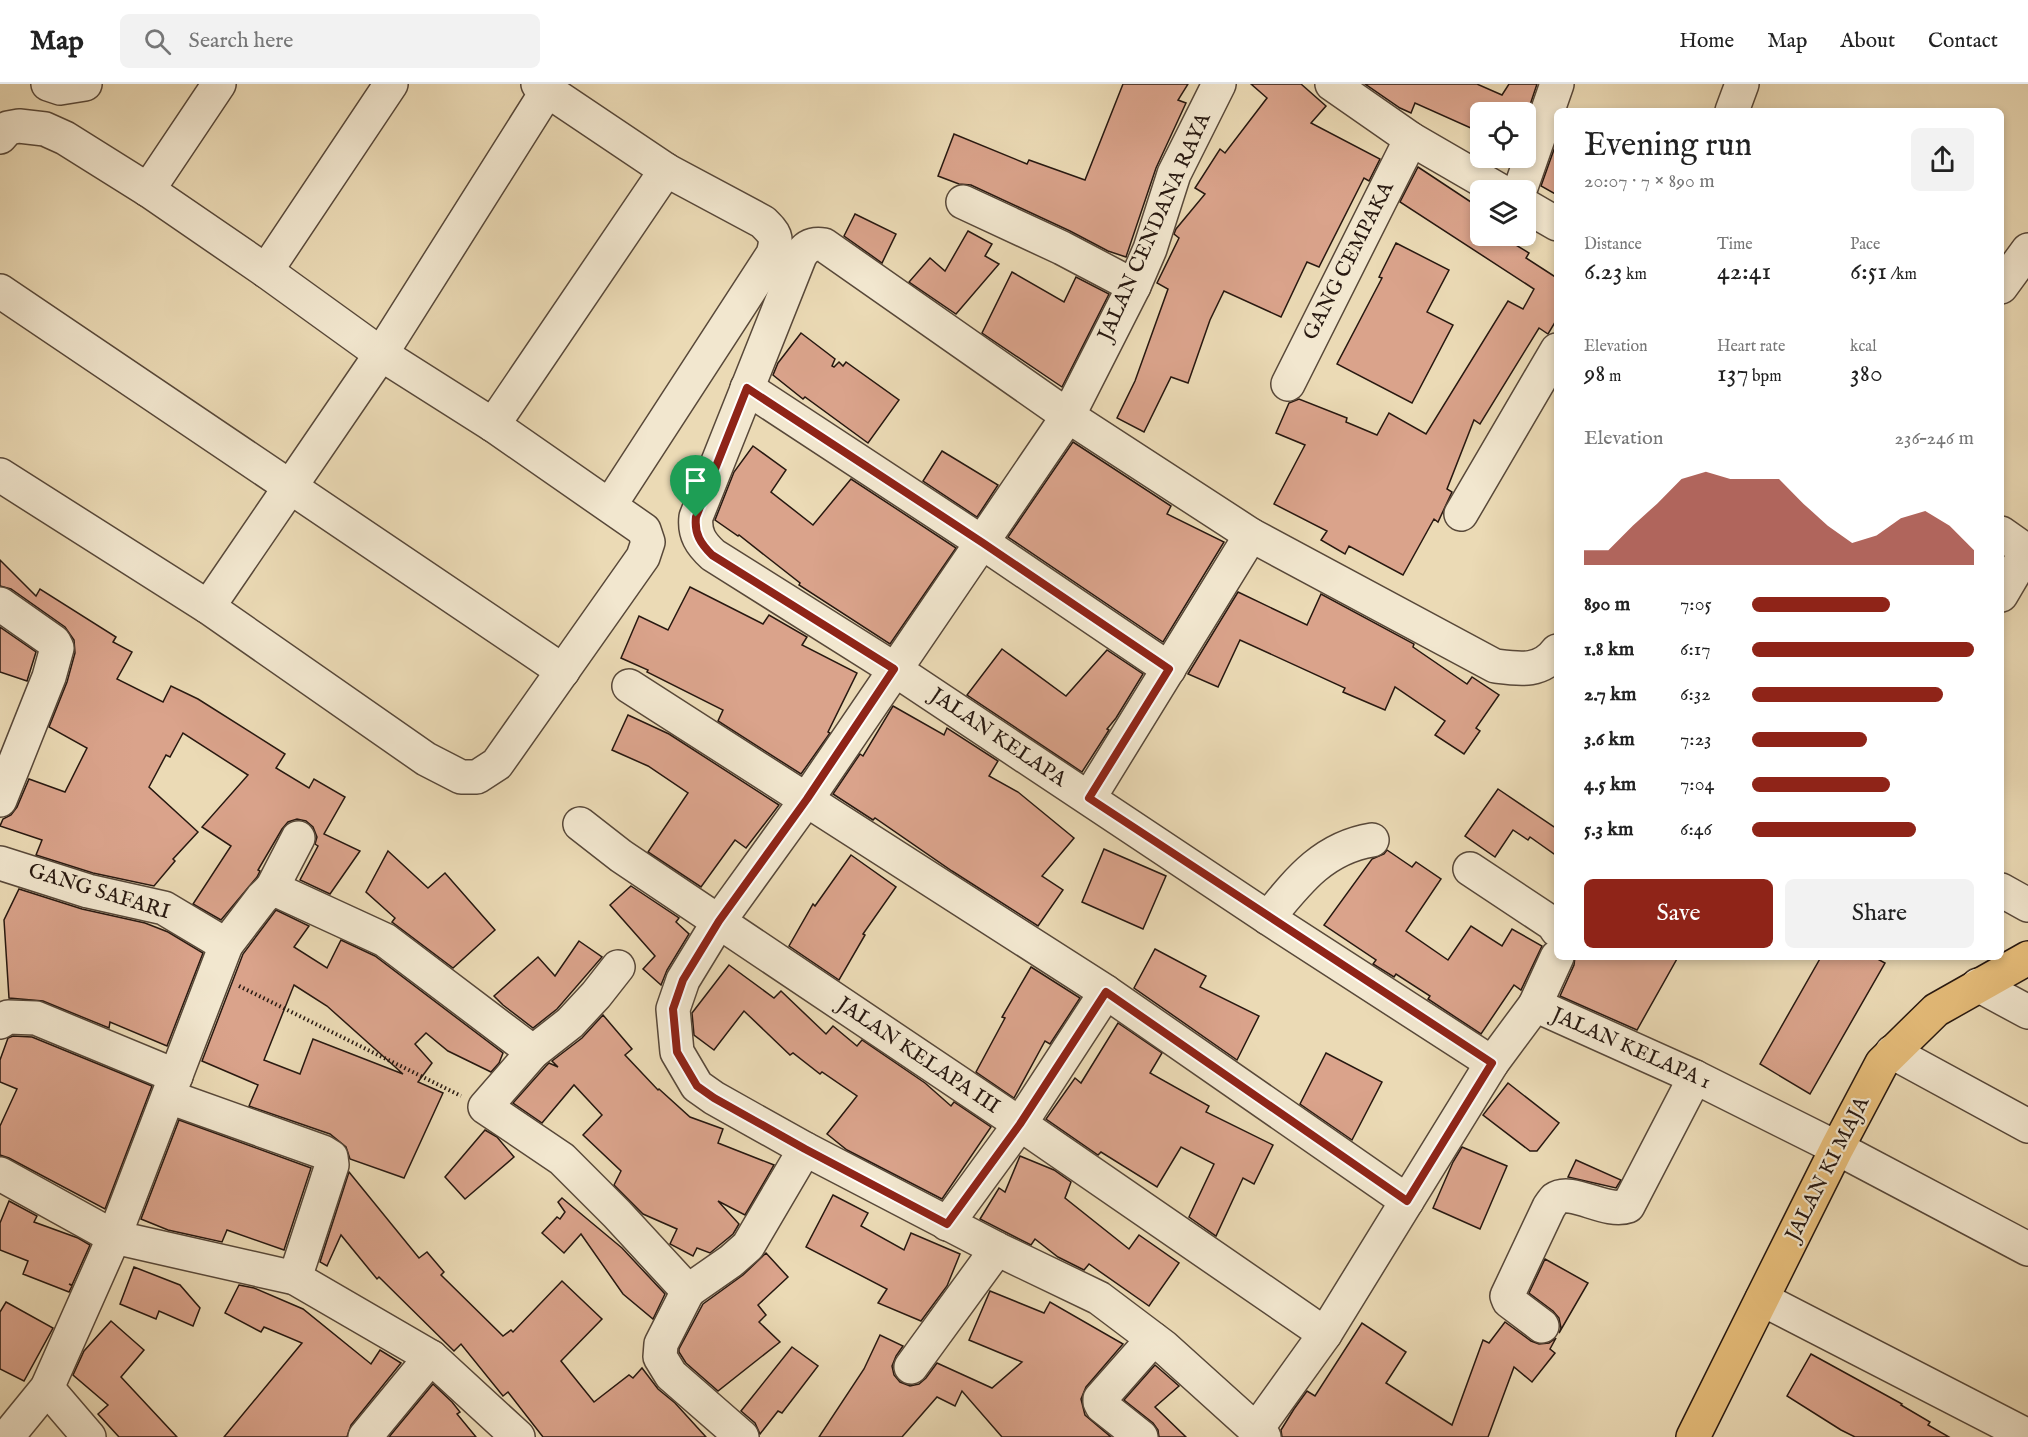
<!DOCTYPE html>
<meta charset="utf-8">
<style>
:root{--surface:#fff;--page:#f2f2f2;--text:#222;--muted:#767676;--line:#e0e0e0;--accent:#8f2418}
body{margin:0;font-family:"IM FELL English",serif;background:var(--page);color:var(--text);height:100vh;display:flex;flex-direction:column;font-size:22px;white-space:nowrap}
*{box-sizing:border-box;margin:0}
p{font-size:20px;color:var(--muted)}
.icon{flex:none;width:33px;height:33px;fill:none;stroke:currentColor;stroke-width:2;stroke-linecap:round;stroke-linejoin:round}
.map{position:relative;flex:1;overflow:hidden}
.details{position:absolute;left:1554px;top:24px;width:450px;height:852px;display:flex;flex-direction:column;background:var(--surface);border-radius:9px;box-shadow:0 3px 9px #0003}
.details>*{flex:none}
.controls{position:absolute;left:1470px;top:18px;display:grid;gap:12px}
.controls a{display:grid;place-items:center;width:66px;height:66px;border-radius:9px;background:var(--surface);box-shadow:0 3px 9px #0003;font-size:30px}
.pin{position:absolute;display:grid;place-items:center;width:51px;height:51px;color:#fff;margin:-62px -26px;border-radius:50% 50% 50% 0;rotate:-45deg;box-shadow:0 0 6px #0007}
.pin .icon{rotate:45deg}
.round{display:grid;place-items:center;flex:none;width:63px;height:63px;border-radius:9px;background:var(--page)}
.headline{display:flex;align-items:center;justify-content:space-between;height:102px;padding:0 30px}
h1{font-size:33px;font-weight:600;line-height:45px}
.figures{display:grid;grid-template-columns:repeat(3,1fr);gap:9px;height:102px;padding:6px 30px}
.figures div{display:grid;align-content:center}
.figures b{font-size:26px;font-weight:600}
.figures small{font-size:16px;font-weight:400}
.figures p{font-size:16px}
.chart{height:168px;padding:12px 30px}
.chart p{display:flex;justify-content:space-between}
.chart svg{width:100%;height:108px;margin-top:6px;fill:var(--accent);opacity:.7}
.button{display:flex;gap:12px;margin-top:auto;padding:12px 30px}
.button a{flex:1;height:69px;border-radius:9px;background:var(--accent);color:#fff;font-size:24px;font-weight:600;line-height:69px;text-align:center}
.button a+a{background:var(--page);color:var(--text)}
ul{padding:0 30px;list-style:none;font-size:20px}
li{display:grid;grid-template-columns:96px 72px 1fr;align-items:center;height:45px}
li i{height:15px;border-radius:8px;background:var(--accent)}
header{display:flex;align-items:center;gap:36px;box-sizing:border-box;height:84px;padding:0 30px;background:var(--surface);border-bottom:2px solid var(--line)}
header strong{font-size:28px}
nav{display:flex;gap:33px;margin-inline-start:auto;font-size:21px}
.search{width:420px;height:54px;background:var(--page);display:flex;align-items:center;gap:15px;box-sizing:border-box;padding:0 21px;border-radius:9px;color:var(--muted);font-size:22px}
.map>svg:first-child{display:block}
.building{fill:#daa38b;stroke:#271810;stroke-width:1.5;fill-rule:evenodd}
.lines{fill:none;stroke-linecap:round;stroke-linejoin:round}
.minor-casing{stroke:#584839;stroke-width:36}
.major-casing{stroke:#271810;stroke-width:36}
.path{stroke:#271810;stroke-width:4;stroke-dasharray:1.5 3;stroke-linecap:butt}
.minor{stroke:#f2e7cf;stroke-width:33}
.major{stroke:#e6bd7a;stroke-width:33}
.route-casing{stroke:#fff;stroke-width:12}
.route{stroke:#8f2418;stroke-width:8}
.labels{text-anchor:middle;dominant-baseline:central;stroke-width:4.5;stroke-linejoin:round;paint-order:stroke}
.street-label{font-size:21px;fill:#271810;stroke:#f2e7cf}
</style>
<header>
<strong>Map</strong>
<div class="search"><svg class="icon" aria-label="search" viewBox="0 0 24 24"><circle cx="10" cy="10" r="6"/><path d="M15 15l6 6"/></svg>Search here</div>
<nav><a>Home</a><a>Map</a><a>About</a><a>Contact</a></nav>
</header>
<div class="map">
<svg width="2028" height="1353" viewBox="0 0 2028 1353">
<rect width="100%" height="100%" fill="#ebdab5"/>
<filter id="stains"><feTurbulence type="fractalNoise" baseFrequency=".00333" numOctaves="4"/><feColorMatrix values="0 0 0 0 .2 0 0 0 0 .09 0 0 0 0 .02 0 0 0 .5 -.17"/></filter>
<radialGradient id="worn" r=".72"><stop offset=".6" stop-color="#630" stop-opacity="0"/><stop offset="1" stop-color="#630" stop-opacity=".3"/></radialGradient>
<!-- building -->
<g class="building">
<polygon points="1123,0 1188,0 1178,16 1186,19 1156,84 1126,173 1108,167 1070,147 971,101 959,100 938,92 954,50 1027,80 1029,76 1085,96"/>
<polygon points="1251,0 1301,0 1326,22 1311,39 1380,75 1369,97 1364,94 1319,183 1307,178 1281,233 1224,207 1210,236 1188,299 1171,293 1144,348 1117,334 1135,297 1168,205 1157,199 1179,154 1174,150 1176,145 1205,110 1195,104 1220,65 1225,69 1267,14"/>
<polygon points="1365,0 1477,0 1502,11 1509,0 1537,0 1527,30 1526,28 1480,28 1473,45 1415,19 1411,29 1400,24"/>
<polygon points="1557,57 1557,111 1541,102"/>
<polygon points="1418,83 1480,124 1480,152 1501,152 1529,169 1526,174 1557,194 1557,235 1548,250 1539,244 1480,340 1474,336 1447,405 1452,408 1438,438 1434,435 1403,491 1349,462 1345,470 1321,456 1327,447 1274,420 1305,361 1276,349 1289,319 1299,315 1347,334 1346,338 1377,351 1389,329 1426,350 1508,217 1523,225 1534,205 1400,118"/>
<polygon points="855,130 896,150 882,179 844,152"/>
<polygon points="968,147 992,160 985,172 999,180 956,230 909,198 930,174 945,187"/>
<polygon points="1396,159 1449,186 1427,228 1453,241 1412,319 1337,280 1382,194 1379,193"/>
<polygon points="1012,188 1064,218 1076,193 1109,210 1062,303 982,249"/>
<polygon points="801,249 835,275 832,282 834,283 839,278 843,282 846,278 899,316 868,359 805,313 803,315 773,291 778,279"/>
<polygon points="1073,358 1171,422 1167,430 1224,458 1163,558 1008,453"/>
<polygon points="753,362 786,386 771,408 813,441 851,395 956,464 890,560 799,501 800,499 739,451 738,452 715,436 734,388"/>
<polygon points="942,367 998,401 977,433 923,397"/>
<polygon points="0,476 36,512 40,505 116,553 113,558 132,568 117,595 163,618 171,602 198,615 285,670 276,684 309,704 314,695 345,713 324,750 360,767 330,810 300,796 318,762 315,760 317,753 313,743 306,737 297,735 288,738 282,745 258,786 260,787 257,793 221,836 193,820 231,762 202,743 248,691 183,649 170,673 166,671 149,703 198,748 173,775 175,777 154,802 93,789 36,771 42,756 0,742 3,735 11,731 17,723 29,695 65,708 87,664 49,643 67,598 75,569 74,556 65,543 11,505 0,502"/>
<polygon points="690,503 763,540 769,531 807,553 802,561 857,589 828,648 830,649 801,690 718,637 723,626 647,588 648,586 621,574 639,532 668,546"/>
<polygon points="1238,508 1307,541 1321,510 1414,560 1413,563 1467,600 1472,593 1499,611 1476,644 1480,647 1464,670 1435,651 1445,637 1395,603 1385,626 1343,608 1345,604 1240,556 1218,603 1188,590"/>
<polygon points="0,543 36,568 27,597 0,588"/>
<polygon points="1002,565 1066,612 1107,566 1143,590 1116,634 1107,645 1109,646 1082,688 967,611"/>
<polygon points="893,622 944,651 947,644 998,677 989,692 1018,708 1074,754 1042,792 1063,806 1038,842 952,787 875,734 873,736 833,710 860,670 863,672"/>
<polygon points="628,631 669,650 779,721 746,764 735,756 701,803 648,768 688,709 648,682 612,666"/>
<polygon points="1498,705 1557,745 1557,772 1530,753 1528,756 1513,746 1495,773 1465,752"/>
<polygon points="1104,765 1166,792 1143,845 1082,818"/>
<polygon points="1387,766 1412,783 1416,778 1441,795 1406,847 1448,876 1471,842 1502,862 1512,845 1542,862 1521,906 1514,901 1481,950 1428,915 1430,912 1396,890 1394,893 1373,880 1376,876 1324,841 1372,775 1384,770"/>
<polygon points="388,767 428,804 445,789 495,846 453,884 392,838 395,834 366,808"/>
<polygon points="851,771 896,803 863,850 865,851 839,896 789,862 813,820 815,822"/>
<polygon points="631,802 679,834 676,838 689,850 667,886 661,901 643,885 655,872 610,821"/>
<polygon points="19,805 82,825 145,839 168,848 203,869 167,962 110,938 109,944 43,917 9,914 4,836"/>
<path d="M276,826L309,842L294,863L327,884L341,856L375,872L503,969L499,979L491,988L448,967L426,949L415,960L432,979L418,998L443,1009L404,1094L350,1075L346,1063L330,1050L249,1022L258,1001L202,977L243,870ZM294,901L327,922L403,990L313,955L300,990L264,976Z"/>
<polygon points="579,857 602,873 557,925 533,944 503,921 494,912 538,873 555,892"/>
<polygon points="1155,865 1206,892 1200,903 1259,932 1237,976 1134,904"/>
<polygon points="1575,873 1678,873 1637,946 1560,912 1574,881"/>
<polygon points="1821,873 1874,873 1885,879 1810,1010 1760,980"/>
<polygon points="729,881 774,914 781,907 826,950 833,942 857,962 862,956 925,999 951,1022 954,1018 991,1043 942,1115 847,1066 827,1050 857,1012 822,988 820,990 793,969 790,971 744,927 714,966 694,951 692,929"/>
<polygon points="1031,883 1080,914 1050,960 1045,957 1014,1014 976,988 1005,934 1002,933"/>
<polygon points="603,931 632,965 625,971 658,1006 659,1005 690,1033 723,1045 718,1059 774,1081 745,1131 718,1117 739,1140 733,1150 710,1169 697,1164 693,1172 670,1160 677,1145 643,1130 614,1101 621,1087 583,1051 602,1031 574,1001 542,1039 513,1019 546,982 549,979 558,983 552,977 582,954"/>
<polygon points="1118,939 1162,969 1150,989 1209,1022 1206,1028 1273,1061 1254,1100 1243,1094 1216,1152 1189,1133 1214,1080 1181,1063 1157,1103 1101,1068 1098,1071 1046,1035 1075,994 1081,999"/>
<polygon points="13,952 32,953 152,1002 105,1125 9,1074 0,1071 0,1042 17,1005 0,998 0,976 8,954"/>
<polygon points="1326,969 1382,998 1352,1056 1300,1020"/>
<polygon points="1508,999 1559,1039 1537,1067 1530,1067 1483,1031"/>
<polygon points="179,1036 311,1084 284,1166 227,1146 222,1158 168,1146 141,1135"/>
<polygon points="485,1046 497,1053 514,1073 465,1115 445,1093"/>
<polygon points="1462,1063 1507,1082 1480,1145 1433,1124 1453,1078"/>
<polygon points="1020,1072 1054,1086 1071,1098 1065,1114 1129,1165 1139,1151 1179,1179 1149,1222 1089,1180 1084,1186 1058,1173 1035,1155 1031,1161 980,1135 999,1104 1005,1108"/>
<polygon points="1576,1076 1621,1096 1616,1104 1568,1093"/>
<polygon points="349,1088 419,1174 427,1168 444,1188 441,1191 503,1252 511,1246 513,1248 562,1197 602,1235 561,1277 594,1318 629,1291 633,1294 642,1284 658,1305 675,1319 706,1353 543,1353 508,1308 503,1312 461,1260 454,1267 379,1193 377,1195 341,1151 327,1182 320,1178"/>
<polygon points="833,1111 868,1129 861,1142 904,1166 911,1149 960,1170 947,1202 921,1237 878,1219 887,1205 806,1163"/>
<polygon points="562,1114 622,1164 665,1210 653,1235 623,1210 581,1150 564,1169 542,1149 557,1133 560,1135 565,1128 558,1118"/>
<polygon points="9,1117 37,1132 34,1138 78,1154 90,1161 72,1201 69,1200 72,1202 69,1208 23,1190 28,1177 0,1166 0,1139"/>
<polygon points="766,1169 788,1193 758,1221 766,1231 759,1238 780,1258 718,1307 686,1279 679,1268 679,1265 703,1220 743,1191"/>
<polygon points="1545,1175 1588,1199 1559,1249 1561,1244 1559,1234 1553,1227 1529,1209"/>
<polygon points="134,1183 180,1201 200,1224 193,1242 159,1227 156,1235 120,1220"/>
<polygon points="239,1201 254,1204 303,1225 371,1280 380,1266 401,1279 351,1341 347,1353 224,1353 302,1259 264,1243 261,1248 225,1229"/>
<polygon points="990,1207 1044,1229 1050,1218 1123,1260 1086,1303 1081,1315 1085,1331 1111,1353 1002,1353 962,1307 955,1322 937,1313 902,1353 819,1353 864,1285 880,1251 903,1262 896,1272 892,1282 894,1291 900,1298 910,1302 919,1300 926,1294 937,1279 992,1304 1022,1278 969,1256"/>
<polygon points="6,1218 53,1244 24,1297 0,1285 0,1228"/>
<polygon points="111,1237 144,1266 121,1293 177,1353 119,1353 98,1330 108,1321 73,1291 84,1267"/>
<polygon points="1505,1238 1531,1257 1539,1260 1549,1259 1556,1254 1550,1265 1555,1269 1532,1298 1514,1283 1488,1353 1282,1353 1281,1346 1294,1325 1307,1307 1315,1312 1362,1239 1406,1268 1386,1299 1452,1341 1483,1256 1489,1259"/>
<polygon points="792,1263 818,1282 782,1329 778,1327 760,1350 755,1339 741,1327"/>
<polygon points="1811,1270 1902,1320 1901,1321 1930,1338 1928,1341 1949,1353 1855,1353 1841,1346 1787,1312"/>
<polygon points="1155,1281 1179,1302 1155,1323 1186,1353 1159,1353 1158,1346 1153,1339 1124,1316"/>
<polygon points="433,1300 452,1318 460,1328 457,1330 476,1353 389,1353"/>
</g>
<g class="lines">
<!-- minor casing -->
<g class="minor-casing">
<g id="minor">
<polyline points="48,0 60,4 85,0"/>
<path d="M538,0L666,86L763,138C775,150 778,153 773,170L610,421"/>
<polyline points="1219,0 1174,90 1150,165 1134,202 1068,332 807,715 719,837 683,896 673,925 677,968 697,1002 714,1014 805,1065 997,1165 1099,1214 1164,1263 1256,1346"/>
<polyline points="1332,0 1411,55 1499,106"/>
<polyline points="1732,27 1742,0"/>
<polyline points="0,53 8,44 19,42 45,45 65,54 148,106 266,187 381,270 493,341 644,446 648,458 643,473 497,680 477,693 461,693 426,675 208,523 0,391"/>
<polyline points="148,106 219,0"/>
<polyline points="1520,106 1557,0"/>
<polyline points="963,118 1062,164 1134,202"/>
<polyline points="1526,122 1557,140"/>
<polyline points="266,187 391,0"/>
<polyline points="2001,203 2028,166"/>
<polyline points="0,207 563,587"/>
<polyline points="1288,300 1411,55"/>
<polyline points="747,304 983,459 1169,585"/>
<polyline points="493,341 666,86"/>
<polyline points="1461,430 1557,266"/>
<polyline points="2001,449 2028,468"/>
<polyline points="2001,511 2027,467"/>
<polyline points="0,520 54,558 57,564 49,593 0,716"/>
<polyline points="208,523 381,270 547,7"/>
<polyline points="629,602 1106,908 1407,1117"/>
<polyline points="1089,714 1251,451"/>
<polyline points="580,740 621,772 1020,1040 1325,1250"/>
<polyline points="0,779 88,807 164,824 226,861"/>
<polyline points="1470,785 1553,840 1557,846"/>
<polyline points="272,804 298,754"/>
<polyline points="2001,806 2028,821"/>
<path d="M1268,834C1298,797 1323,764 1372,756"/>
<polyline points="618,883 596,911 570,939 533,968 485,1023 562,1075 617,1130 688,1207"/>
<polyline points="1978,901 2028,928"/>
<polyline points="1535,921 1557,873"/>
<polyline points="0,938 8,933 36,934 176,992"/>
<polyline points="1892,968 2028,1042"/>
<path d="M1492,979L1268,834L894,585L713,471C701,460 694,450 696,433L800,172C806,162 812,159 824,161L1068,332L1251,451L1495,582C1519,585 1541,589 1557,567"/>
<polyline points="169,1013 323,1068 331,1073 332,1081 295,1194"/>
<polyline points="0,1090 114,1153 295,1194 431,1273 518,1353"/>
<polyline points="947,1140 1020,1040 1106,908"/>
<polyline points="688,1207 661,1260 660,1273 671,1291 742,1353"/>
<polyline points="688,1207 731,1177 748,1162 805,1065"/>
<polyline points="1762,1215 2028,1352"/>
<path d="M1542,1242L1509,1217L1507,1212L1549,1123C1551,1120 1553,1117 1555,1115C1571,1103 1606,1130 1628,1122L1695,993"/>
<polyline points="911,1283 997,1165"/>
<polyline points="47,1304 89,1353"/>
<polyline points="7,1353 47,1304 114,1153 226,861 262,814 272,804 385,856 533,968"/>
<polyline points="365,1353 431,1273"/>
<polyline points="1141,1353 1102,1322 1100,1318 1100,1315 1153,1255"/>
<polyline points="1264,1353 1256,1346 1325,1250 1492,979 1535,921 1695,993 1837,1064 2028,1165"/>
</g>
</g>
<!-- major casing -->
<g class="major-casing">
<polyline id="major" points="1693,1353 1837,1064 1882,979 1936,926 2028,874"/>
</g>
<!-- path -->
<polyline class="path" points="239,902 461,1012"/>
<!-- minor -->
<use href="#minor" class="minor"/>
<!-- major -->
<use href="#major" class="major"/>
</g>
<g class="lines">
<!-- route casing -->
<g class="route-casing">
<path id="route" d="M747,304L983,459L1169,585L1089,714L1492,979L1407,1117L1106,908L1020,1040L947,1140L805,1065L714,1014L697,1002L677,968L673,925L683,896L719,837L807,715L894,585L712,471C701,460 694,450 696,433Z"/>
</g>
<!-- route -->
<use href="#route" class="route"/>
</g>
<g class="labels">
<!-- street labels -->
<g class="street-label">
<text transform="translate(1155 143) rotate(-66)">JALAN CENDANA RAYA</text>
<text transform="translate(1349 177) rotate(-63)">GANG CEMPAKA</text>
<text transform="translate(998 654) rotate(34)">JALAN KELAPA</text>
<text transform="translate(99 808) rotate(17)">GANG SAFARI</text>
<text transform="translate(1631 965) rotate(24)">JALAN KELAPA 1</text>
<text transform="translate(918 972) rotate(34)">JALAN KELAPA III</text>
<text transform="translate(1828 1085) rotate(-63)">JALAN KI MAJA</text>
</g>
</g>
<rect width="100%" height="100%" filter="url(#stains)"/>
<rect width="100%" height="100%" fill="url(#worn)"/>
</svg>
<div class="controls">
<a><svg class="icon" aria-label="locate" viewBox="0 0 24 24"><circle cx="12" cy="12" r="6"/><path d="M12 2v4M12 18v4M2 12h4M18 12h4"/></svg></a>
<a><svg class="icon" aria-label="layers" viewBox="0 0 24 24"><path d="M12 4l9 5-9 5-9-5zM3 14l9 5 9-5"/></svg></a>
</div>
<div class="pin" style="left:696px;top:433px;background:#1e9e55"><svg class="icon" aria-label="arrive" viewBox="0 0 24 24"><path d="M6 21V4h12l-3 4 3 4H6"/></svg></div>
<section class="details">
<div class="headline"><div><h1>Evening run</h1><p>20:07 · 7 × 890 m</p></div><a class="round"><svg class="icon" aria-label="share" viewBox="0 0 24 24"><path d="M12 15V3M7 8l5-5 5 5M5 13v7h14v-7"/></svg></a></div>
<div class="figures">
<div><p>Distance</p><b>6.23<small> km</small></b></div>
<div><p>Time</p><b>42:41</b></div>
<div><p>Pace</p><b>6:51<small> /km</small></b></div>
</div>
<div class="figures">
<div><p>Elevation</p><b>98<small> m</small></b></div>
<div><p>Heart rate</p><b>137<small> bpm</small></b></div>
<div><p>kcal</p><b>380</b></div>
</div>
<div class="chart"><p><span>Elevation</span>236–246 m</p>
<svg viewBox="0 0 160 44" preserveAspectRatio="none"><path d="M0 44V38L10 38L20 28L30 19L40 9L50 6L60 9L70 9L80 9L90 19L100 28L110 35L120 32L130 25L140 22L150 28L160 38V44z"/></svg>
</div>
<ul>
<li><b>890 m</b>7:05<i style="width:62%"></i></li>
<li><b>1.8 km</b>6:17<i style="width:100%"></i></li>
<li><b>2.7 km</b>6:32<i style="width:86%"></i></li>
<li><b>3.6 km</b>7:23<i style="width:52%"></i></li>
<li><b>4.5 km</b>7:04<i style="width:62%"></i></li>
<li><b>5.3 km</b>6:46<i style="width:74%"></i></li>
</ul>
<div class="button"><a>Save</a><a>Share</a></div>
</section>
</div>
